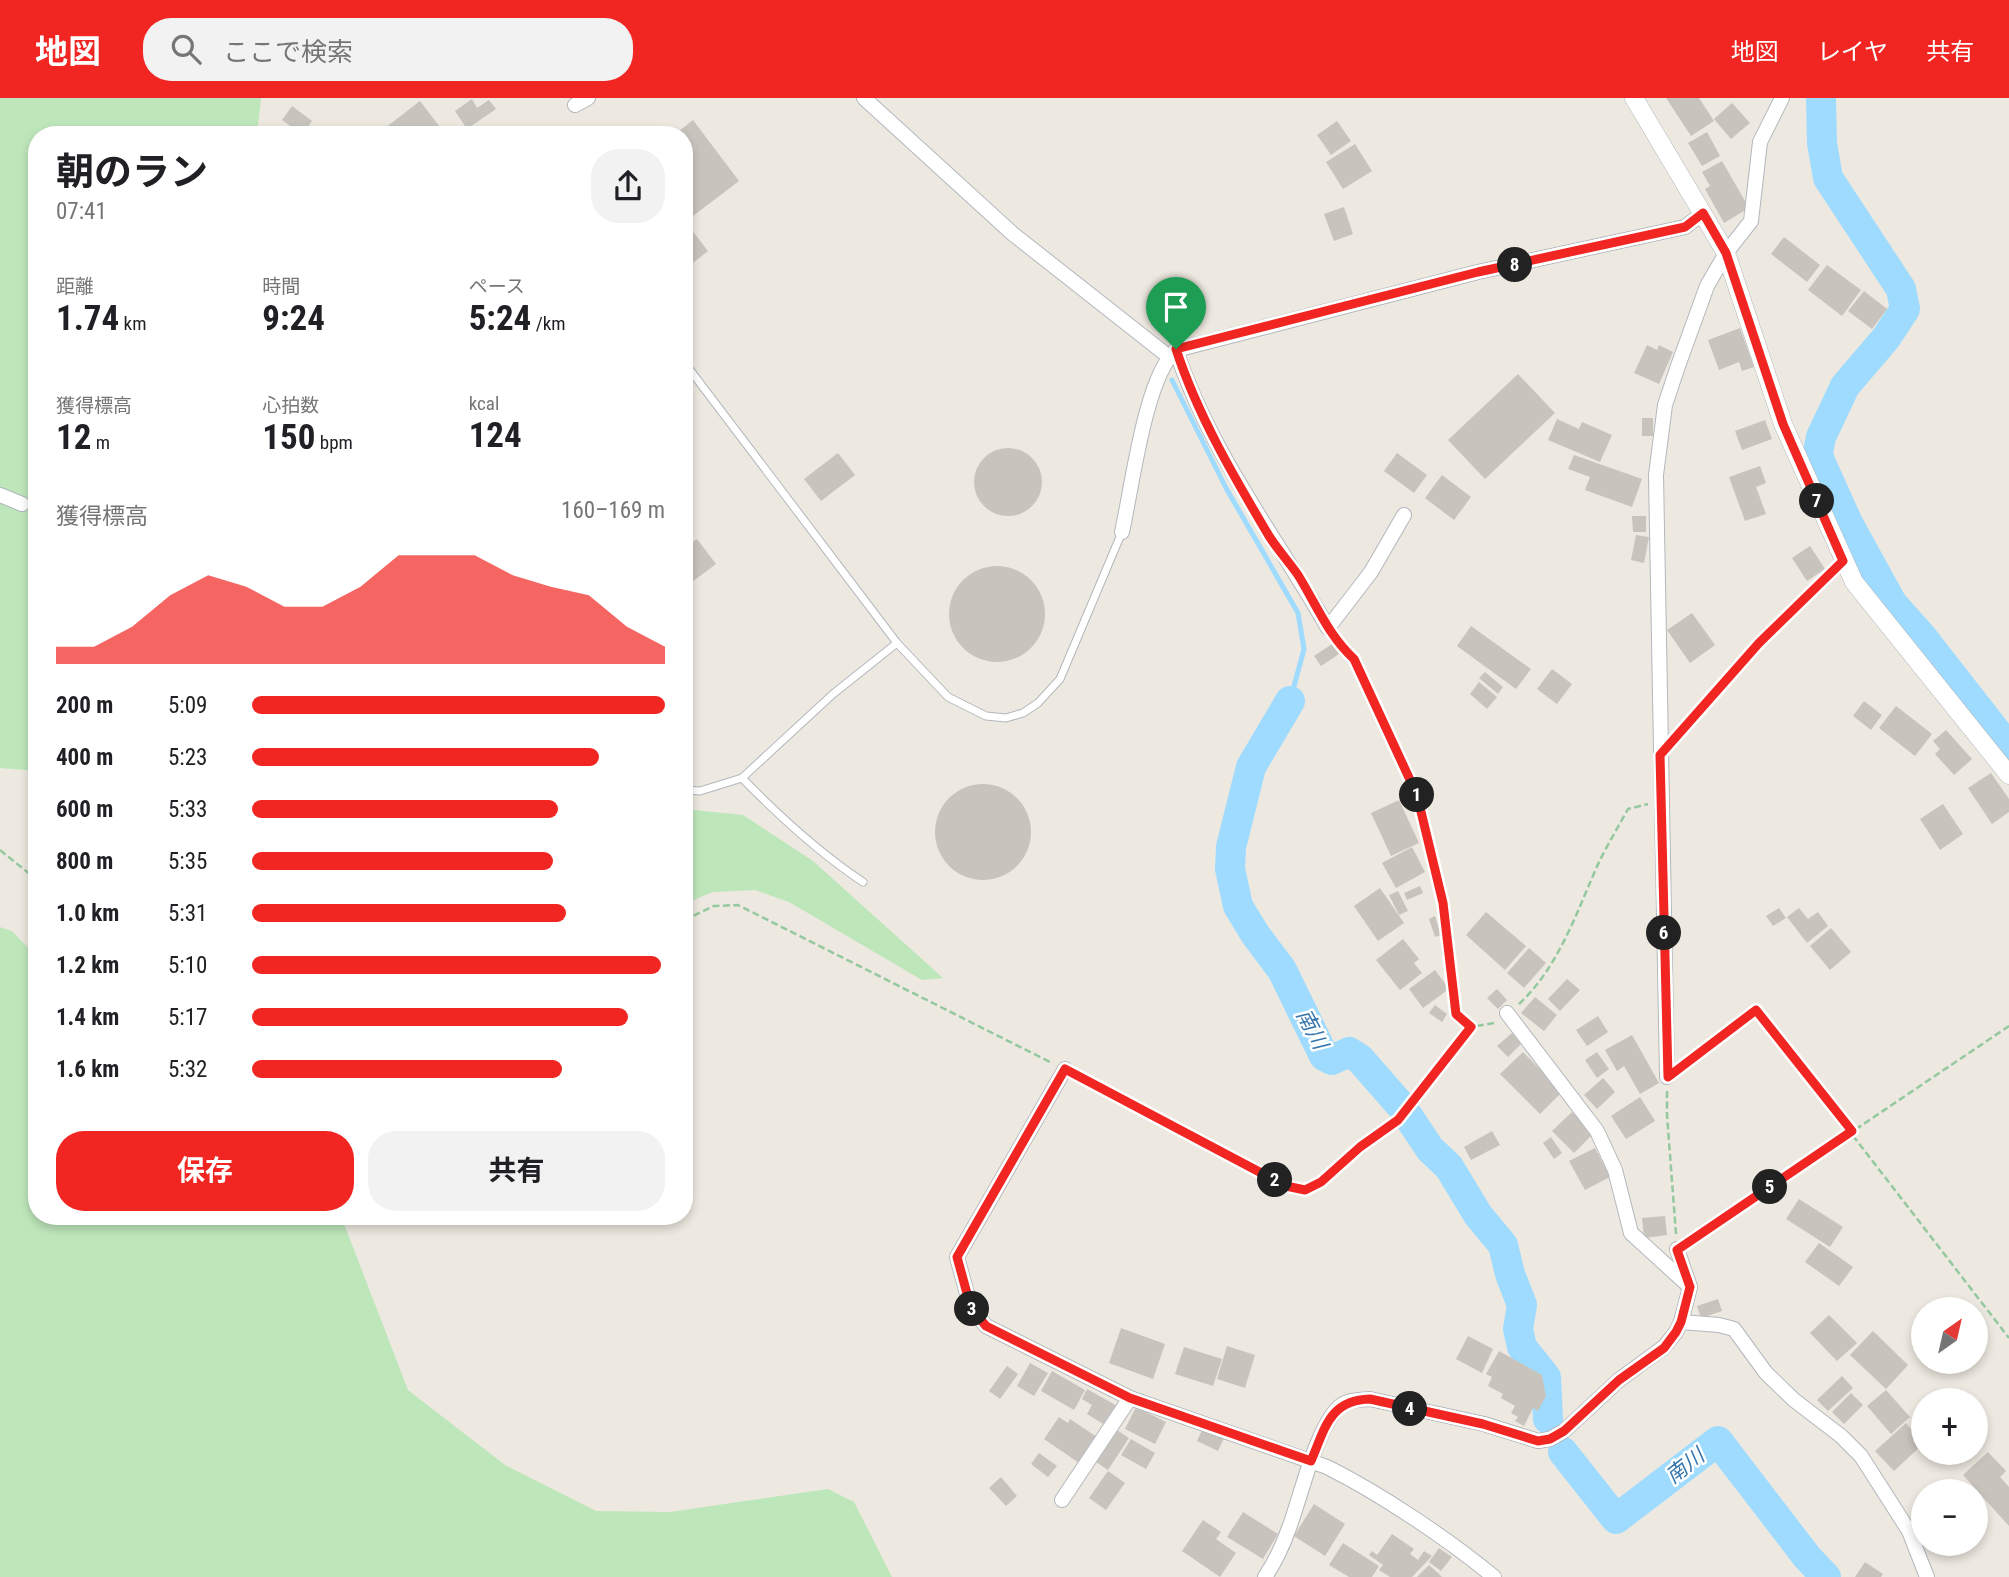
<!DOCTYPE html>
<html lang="ja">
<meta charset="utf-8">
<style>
:root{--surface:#fff;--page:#f2f2f2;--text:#202124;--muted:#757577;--accent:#f12622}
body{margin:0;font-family:"Roboto Condensed","Noto Sans JP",sans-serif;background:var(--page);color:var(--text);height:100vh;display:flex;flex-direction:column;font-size:26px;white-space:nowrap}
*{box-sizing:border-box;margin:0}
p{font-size:23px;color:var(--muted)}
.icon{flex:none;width:38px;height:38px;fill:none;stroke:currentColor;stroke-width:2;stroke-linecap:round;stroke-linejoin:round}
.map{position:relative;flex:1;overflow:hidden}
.side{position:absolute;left:28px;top:28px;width:665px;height:1099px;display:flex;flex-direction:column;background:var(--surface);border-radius:28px;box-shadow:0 4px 10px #0003}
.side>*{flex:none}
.needle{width:46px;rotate:34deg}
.tools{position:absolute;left:1911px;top:1199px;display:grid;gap:14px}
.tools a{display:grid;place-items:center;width:77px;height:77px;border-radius:50%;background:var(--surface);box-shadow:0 4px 10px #0003;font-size:35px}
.pin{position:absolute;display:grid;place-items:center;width:60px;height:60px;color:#fff;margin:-72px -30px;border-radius:50% 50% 50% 0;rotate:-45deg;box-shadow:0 0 7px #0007}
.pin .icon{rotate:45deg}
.km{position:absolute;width:35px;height:35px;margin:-18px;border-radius:50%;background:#222;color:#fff;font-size:19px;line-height:35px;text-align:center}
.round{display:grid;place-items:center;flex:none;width:74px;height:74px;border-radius:28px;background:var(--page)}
.head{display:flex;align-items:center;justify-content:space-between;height:119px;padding:0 28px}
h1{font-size:38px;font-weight:700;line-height:52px}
.metrics{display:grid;grid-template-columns:repeat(3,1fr);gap:10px;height:119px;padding:7px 28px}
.metrics div{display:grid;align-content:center}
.metrics b{font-size:35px;font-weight:700}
.metrics small{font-size:19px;font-weight:400}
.metrics p{font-size:19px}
.chart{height:196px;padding:14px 28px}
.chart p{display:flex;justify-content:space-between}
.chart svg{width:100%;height:126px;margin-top:7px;fill:var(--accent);opacity:.7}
.action{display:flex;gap:14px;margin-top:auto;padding:14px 28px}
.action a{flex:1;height:80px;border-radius:28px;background:var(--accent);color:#fff;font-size:28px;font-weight:700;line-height:80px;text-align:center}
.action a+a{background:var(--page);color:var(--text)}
ul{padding:0 28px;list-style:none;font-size:23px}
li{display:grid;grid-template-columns:112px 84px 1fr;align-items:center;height:52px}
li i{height:18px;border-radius:9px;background:var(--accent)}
header{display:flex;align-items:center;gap:42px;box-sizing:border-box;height:98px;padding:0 35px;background:var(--accent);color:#fff}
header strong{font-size:33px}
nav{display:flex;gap:38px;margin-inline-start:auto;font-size:24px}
.search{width:490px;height:63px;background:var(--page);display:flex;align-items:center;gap:18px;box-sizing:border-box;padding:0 24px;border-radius:28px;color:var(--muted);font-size:26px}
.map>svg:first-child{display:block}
.green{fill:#bee6bb}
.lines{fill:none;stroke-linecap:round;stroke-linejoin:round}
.stream{stroke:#9edbff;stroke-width:5}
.river{stroke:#9edbff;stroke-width:30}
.building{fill:#c8c4bd}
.service-casing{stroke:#b3b7bc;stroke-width:9}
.minor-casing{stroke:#b3b7bc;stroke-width:16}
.tertiary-casing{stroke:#b3b7bc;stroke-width:19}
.path{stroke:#94c89f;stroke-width:2.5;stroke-dasharray:7 3.5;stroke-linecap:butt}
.service{stroke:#fff;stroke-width:7}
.minor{stroke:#fff;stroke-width:14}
.tertiary{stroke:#fff;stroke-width:18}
.route-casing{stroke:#fff;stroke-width:14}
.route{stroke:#f12622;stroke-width:9}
.labels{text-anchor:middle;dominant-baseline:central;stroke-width:5;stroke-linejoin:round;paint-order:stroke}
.water-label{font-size:21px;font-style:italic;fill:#3676ad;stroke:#fff}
</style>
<header>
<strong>地図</strong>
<div class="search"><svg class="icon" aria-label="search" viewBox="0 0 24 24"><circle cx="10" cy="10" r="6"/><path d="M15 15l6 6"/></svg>ここで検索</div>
<nav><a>地図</a><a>レイヤ</a><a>共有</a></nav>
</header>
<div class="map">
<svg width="2009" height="1479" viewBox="0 0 2009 1479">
<rect width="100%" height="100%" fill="#ede9e0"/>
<!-- green -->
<g class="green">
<polygon points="0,0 261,0 257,37 37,37 37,673 0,670"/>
<polygon points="684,711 743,717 813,763 943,880 922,882 789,804 755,792 713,794 684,806"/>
<polygon points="0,829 12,833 37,859 37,1118 341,1118 408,1292 505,1367 596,1413 670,1414 828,1391 854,1404 892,1479 0,1479"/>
</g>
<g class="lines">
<!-- stream -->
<polyline class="stream" points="1172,282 1226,390 1298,515 1304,551 1290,603"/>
<!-- river -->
<g class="river">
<polyline points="1821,0 1822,45 1828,80 1901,191 1905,211 1886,240 1845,288 1821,339 1818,354 1820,363 1848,425 1892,505 1923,540 2009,650"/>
<polyline points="1290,603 1251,669 1231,749 1230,771 1238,808 1255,836 1282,872 1324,958 1332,962 1349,954 1360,961 1402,1009 1430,1051 1449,1069 1478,1117 1503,1147 1510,1176 1522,1207 1518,1231 1522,1249 1546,1279 1548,1321"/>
<polyline points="1563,1354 1616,1421 1718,1343 1807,1459 1826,1479"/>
</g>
</g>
<!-- building -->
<g class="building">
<polygon points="1666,0 1699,0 1714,23 1691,38"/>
<polygon points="472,1 477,10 489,2 496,11 467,31 455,13"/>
<polygon points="420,3 446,37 376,37"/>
<polygon points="1732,5 1750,25 1731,41 1714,21"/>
<polygon points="292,8 312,23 303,37 282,22"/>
<polygon points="693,22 739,83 693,118 684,106 684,37 674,37"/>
<polygon points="1337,23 1351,43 1331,57 1317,37"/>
<polygon points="1707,34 1720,58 1702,68 1688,45"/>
<polygon points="1355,46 1372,73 1343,91 1326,64"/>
<polygon points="1722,63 1749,110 1724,125 1705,91 1710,88 1702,74"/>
<polygon points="1344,109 1353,136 1334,143 1324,116"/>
<polygon points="684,122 708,153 684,172"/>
<polygon points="1784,139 1820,167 1807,184 1771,156"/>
<polygon points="1827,167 1861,192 1842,218 1808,192"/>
<polygon points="1864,193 1887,211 1872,231 1848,213"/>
<polygon points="1740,230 1754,269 1742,273 1739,264 1719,272 1708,242"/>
<polygon points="1647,247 1657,252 1659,247 1673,254 1659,286 1634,275"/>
<polygon points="1518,276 1555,315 1485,381 1448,342"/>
<rect x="1642" y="320" width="11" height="18"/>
<polygon points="1557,321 1579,331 1582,324 1612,337 1600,364 1548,342"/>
<polygon points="1765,322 1772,341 1742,352 1735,333"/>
<circle cx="1008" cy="384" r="34"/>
<polygon points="838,355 855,377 821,403 804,381"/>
<polygon points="1397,355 1427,377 1414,395 1384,373"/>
<polygon points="1574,357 1642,381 1632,409 1585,392 1590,379 1568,371"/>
<polygon points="1760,368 1766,385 1756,389 1766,416 1745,423 1729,379"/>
<polygon points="1442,377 1471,399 1454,422 1425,400"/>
<polygon points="1632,418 1646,418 1646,434 1633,434"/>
<polygon points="1636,437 1649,439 1644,465 1631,462"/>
<polygon points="697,441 716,466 684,490 684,450"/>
<polygon points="1810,448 1825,471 1807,483 1792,460"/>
<circle cx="997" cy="516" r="48"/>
<polygon points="1692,515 1715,547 1690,565 1667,532"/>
<polygon points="1471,528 1531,571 1516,591 1457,548"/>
<polygon points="1332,546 1339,556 1321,568 1314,558"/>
<polygon points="1552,571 1572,586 1557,606 1537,591"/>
<polygon points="1485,574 1503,589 1498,596 1479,580"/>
<polygon points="1479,584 1497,599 1487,611 1470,596"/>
<polygon points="1864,603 1882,617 1871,632 1853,618"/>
<polygon points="1896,608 1932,636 1915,658 1879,630"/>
<polygon points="1946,632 1972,661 1954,677 1935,656 1940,651 1933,643"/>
<polygon points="1991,675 2009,701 2009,714 1992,726 1968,690"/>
<circle cx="983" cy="734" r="48"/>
<polygon points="1399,702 1419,745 1391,758 1371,715"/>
<polygon points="1943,706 1963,736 1940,752 1920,721"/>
<polygon points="1412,749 1425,774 1396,790 1382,765"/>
<polygon points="1420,788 1423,795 1407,802 1404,795"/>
<polygon points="1380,790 1404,825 1378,843 1354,808"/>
<polygon points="1398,793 1408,813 1399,817 1389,797"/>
<polygon points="1779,810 1786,820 1773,828 1766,818"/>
<polygon points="1799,810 1808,821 1818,814 1828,828 1807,845 1787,819"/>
<polygon points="1486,814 1526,848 1505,872 1466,837"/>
<polygon points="1435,818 1441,837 1435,839 1429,821"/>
<polygon points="1831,830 1851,854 1830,872 1810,848"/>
<polygon points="1403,841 1419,861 1414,865 1422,875 1400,892 1376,862"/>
<polygon points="1529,850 1546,865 1524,890 1507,875"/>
<polygon points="1435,872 1449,891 1423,910 1409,891"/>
<polygon points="1567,881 1580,892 1560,913 1548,901"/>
<polygon points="1497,891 1507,902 1498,911 1487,900"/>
<polygon points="1535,899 1557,917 1544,933 1521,915"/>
<polygon points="1435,907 1447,916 1442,924 1429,915"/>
<polygon points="1598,918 1608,934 1587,948 1576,932"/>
<polygon points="1512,935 1522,945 1508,959 1497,948"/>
<polygon points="1632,937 1659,985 1640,996 1624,968 1617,973 1605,952"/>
<polygon points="1523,954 1562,994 1540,1016 1500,976"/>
<polygon points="1597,954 1609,971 1597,980 1585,962"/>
<polygon points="1603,980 1615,994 1597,1011 1584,997"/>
<polygon points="1640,999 1655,1023 1626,1041 1611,1018"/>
<polygon points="1572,1014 1593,1036 1574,1055 1552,1033"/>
<polygon points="1492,1033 1500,1047 1471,1062 1464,1049"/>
<polygon points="1551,1039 1562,1055 1554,1061 1543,1045"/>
<polygon points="1595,1050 1610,1079 1585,1092 1569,1063"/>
<polygon points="1799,1101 1843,1129 1830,1149 1786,1121"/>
<polygon points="1665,1118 1667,1137 1644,1140 1642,1120"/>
<polygon points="1819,1145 1853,1169 1839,1188 1805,1164"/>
<polygon points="1718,1201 1722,1213 1701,1220 1697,1208"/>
<polygon points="1829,1217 1857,1245 1837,1263 1810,1235"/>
<polygon points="1121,1230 1165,1246 1153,1281 1109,1265"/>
<polygon points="1873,1233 1908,1267 1886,1291 1850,1257"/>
<polygon points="1468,1238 1493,1251 1482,1275 1456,1261"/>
<polygon points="1227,1248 1255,1257 1245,1290 1217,1281"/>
<polygon points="1184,1249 1222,1261 1213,1288 1175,1276"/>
<polygon points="1499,1253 1542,1277 1546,1298 1538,1313 1533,1310 1524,1328 1515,1323 1518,1319 1511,1315 1515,1308 1501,1300 1503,1296 1488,1288 1492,1279 1486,1276"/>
<polygon points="1030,1265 1048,1275 1034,1298 1017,1288"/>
<polygon points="1007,1268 1018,1276 1000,1301 989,1293"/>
<polygon points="1052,1273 1085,1292 1074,1312 1041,1293"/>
<polygon points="1842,1278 1853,1290 1828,1313 1817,1302"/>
<polygon points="1087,1291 1119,1309 1108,1329 1087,1316 1092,1307 1082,1301"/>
<polygon points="1886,1292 1910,1319 1891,1336 1867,1308"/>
<polygon points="1851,1295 1863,1307 1844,1326 1832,1314"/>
<polygon points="1136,1309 1166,1324 1155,1346 1125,1331"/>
<polygon points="1059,1319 1068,1325 1070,1321 1100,1341 1082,1367 1044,1341"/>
<polygon points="1906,1325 1923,1346 1894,1373 1875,1353"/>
<polygon points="1203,1330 1224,1340 1218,1353 1197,1343"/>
<polygon points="1117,1332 1129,1340 1108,1372 1096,1364"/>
<polygon points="1131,1341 1155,1355 1146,1371 1121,1357"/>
<polygon points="1988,1354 2006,1373 2000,1379 2009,1389 2009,1428 1963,1377"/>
<polygon points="1039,1355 1057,1368 1048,1379 1031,1366"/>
<polygon points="1108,1373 1125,1385 1106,1412 1089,1400"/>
<polygon points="1001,1379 1017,1398 1006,1408 989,1390"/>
<polygon points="1314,1406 1345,1426 1325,1458 1294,1438"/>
<polygon points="1243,1414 1278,1436 1263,1461 1227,1439"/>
<polygon points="1203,1422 1221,1434 1216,1441 1236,1455 1220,1479 1182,1453"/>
<polygon points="1392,1436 1414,1451 1410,1456 1418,1462 1424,1453 1432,1458 1412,1479 1390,1479 1379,1472 1383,1467 1369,1457 1372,1453 1377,1457"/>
<polygon points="1343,1445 1379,1468 1372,1479 1349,1479 1329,1467"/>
<polygon points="1439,1450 1452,1459 1441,1473 1429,1464"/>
<polygon points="1865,1464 1883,1476 1881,1479 1855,1479"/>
<polygon points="1429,1467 1438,1475 1442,1479 1417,1479"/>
</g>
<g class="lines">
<!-- service casing -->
<g class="service-casing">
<g id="service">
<polyline points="684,264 897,545 948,599 986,618 1006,620 1023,615 1038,605 1060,581 1122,434"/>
<path d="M742,680C780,719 818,754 863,784"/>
<polyline points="684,692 700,693 742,680 833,596 897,545"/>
</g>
</g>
<!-- minor casing -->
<g class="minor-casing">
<g id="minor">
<polyline points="864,0 1013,136 1168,258"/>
<polyline points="575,7 588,0"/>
<path d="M1176,252C1209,353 1276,439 1328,530L1371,474L1404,417"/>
<polyline points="0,397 22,406"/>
<path d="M1122,434C1132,390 1145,279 1176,252L1478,174L1685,129L1703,115"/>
<polyline points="1507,915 1597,1033 1615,1072 1631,1135 1689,1188"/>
<polyline points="1667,979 1656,377 1665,307 1678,268 1707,188 1726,155 1751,123 1760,44 1782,0"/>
<polyline points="1681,1224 1719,1227 1734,1231 1766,1275 1794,1302 1841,1338 1861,1358 1909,1433 1927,1479"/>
<path d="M1130,1300L1327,1369C1381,1396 1448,1441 1494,1479"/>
<polyline points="1062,1402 1130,1300 986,1228 971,1210 957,1159 1065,971"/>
<path d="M1265,1479C1275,1464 1283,1447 1289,1430C1300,1402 1318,1321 1343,1306C1352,1301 1360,1302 1370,1301L1484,1326L1538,1343L1550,1341L1564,1333L1619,1282L1664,1249L1676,1234L1681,1224L1690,1189L1677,1151"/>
</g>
</g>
<!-- tertiary casing -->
<g class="tertiary-casing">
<polyline id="tertiary" points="1634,0 1726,155 1783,326 1854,484 2009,677"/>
</g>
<!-- path -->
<g class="path">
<polyline points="1336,542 1354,561 1417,697 1443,805 1456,916 1471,929"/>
<polyline points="1676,639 1759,545 1830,475"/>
<polyline points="0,752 37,782"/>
<polyline points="684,822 714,808 738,807 1052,965"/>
<path d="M1519,906C1559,869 1577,813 1599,764C1608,746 1618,729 1628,711L1648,706"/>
<polyline points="1681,968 1756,912 2009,1240"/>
<polyline points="1080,979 1286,1088 1305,1092 1321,1084 1360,1049 1398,1022 1471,929 1494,925"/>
<polyline points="1667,993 1667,1017 1676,1136"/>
<polyline points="1690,1143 2009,928"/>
</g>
<!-- service -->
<use href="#service" class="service"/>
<!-- minor -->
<use href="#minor" class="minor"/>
<!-- tertiary -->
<use href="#tertiary" class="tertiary"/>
</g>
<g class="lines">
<!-- route casing -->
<g class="route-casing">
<path id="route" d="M1703,115L1726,155L1783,326L1843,463L1759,545L1660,657L1668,979L1756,912L1852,1033L1677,1152L1690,1189L1681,1224L1676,1234L1664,1250L1619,1282L1564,1333L1550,1341L1538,1343L1483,1326L1370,1301C1329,1302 1325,1331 1311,1363L1130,1300L986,1228L971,1210L957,1159L1065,971L1286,1088L1305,1092L1321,1084L1360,1049L1398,1022L1471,929L1456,916L1443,805L1417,697L1354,561C1328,537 1316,506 1298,477C1289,464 1278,452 1269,438C1234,379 1197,316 1176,251L1478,174L1685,129Z"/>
</g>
<!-- route -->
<use href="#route" class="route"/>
</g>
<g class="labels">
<!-- water labels -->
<g class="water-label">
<text transform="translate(1312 931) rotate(62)">南川</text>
<text transform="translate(1685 1368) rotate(-38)">南川</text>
</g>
</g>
</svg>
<div class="tools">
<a><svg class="needle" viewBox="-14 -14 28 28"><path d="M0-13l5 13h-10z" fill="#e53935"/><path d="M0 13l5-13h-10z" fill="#757577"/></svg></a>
<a>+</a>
<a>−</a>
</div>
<div class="pin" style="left:1176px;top:251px;background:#1e9e55"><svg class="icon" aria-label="arrive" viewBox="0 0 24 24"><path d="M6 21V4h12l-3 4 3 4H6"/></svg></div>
<b class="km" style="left:1417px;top:697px">1</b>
<b class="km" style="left:1275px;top:1082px">2</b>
<b class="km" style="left:972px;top:1211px">3</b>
<b class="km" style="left:1410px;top:1311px">4</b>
<b class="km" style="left:1770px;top:1089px">5</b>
<b class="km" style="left:1664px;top:835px">6</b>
<b class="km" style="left:1817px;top:403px">7</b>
<b class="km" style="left:1515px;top:167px">8</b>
<section class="side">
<div class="head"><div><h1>朝のラン</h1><p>07:41</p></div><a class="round"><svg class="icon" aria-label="share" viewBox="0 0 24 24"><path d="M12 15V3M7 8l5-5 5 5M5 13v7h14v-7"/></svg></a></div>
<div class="metrics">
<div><p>距離</p><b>1.74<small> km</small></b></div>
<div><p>時間</p><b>9:24</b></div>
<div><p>ペース</p><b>5:24<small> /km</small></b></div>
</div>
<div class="metrics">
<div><p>獲得標高</p><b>12<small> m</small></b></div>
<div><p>心拍数</p><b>150<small> bpm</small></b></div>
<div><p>kcal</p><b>124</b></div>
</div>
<div class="chart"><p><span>獲得標高</span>160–169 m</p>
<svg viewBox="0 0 160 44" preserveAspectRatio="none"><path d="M0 44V38L10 38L20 31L30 20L40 13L50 17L60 24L70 24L80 17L90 6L100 6L110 6L120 13L130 17L140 20L150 31L160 38V44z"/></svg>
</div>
<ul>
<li><b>200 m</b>5:09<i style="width:100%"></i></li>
<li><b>400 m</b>5:23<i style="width:84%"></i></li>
<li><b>600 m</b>5:33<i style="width:74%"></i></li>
<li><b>800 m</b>5:35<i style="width:73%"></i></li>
<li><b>1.0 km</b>5:31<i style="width:76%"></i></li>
<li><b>1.2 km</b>5:10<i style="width:99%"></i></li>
<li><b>1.4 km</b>5:17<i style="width:91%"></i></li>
<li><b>1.6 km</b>5:32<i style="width:75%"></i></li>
</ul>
<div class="action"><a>保存</a><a>共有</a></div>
</section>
</div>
